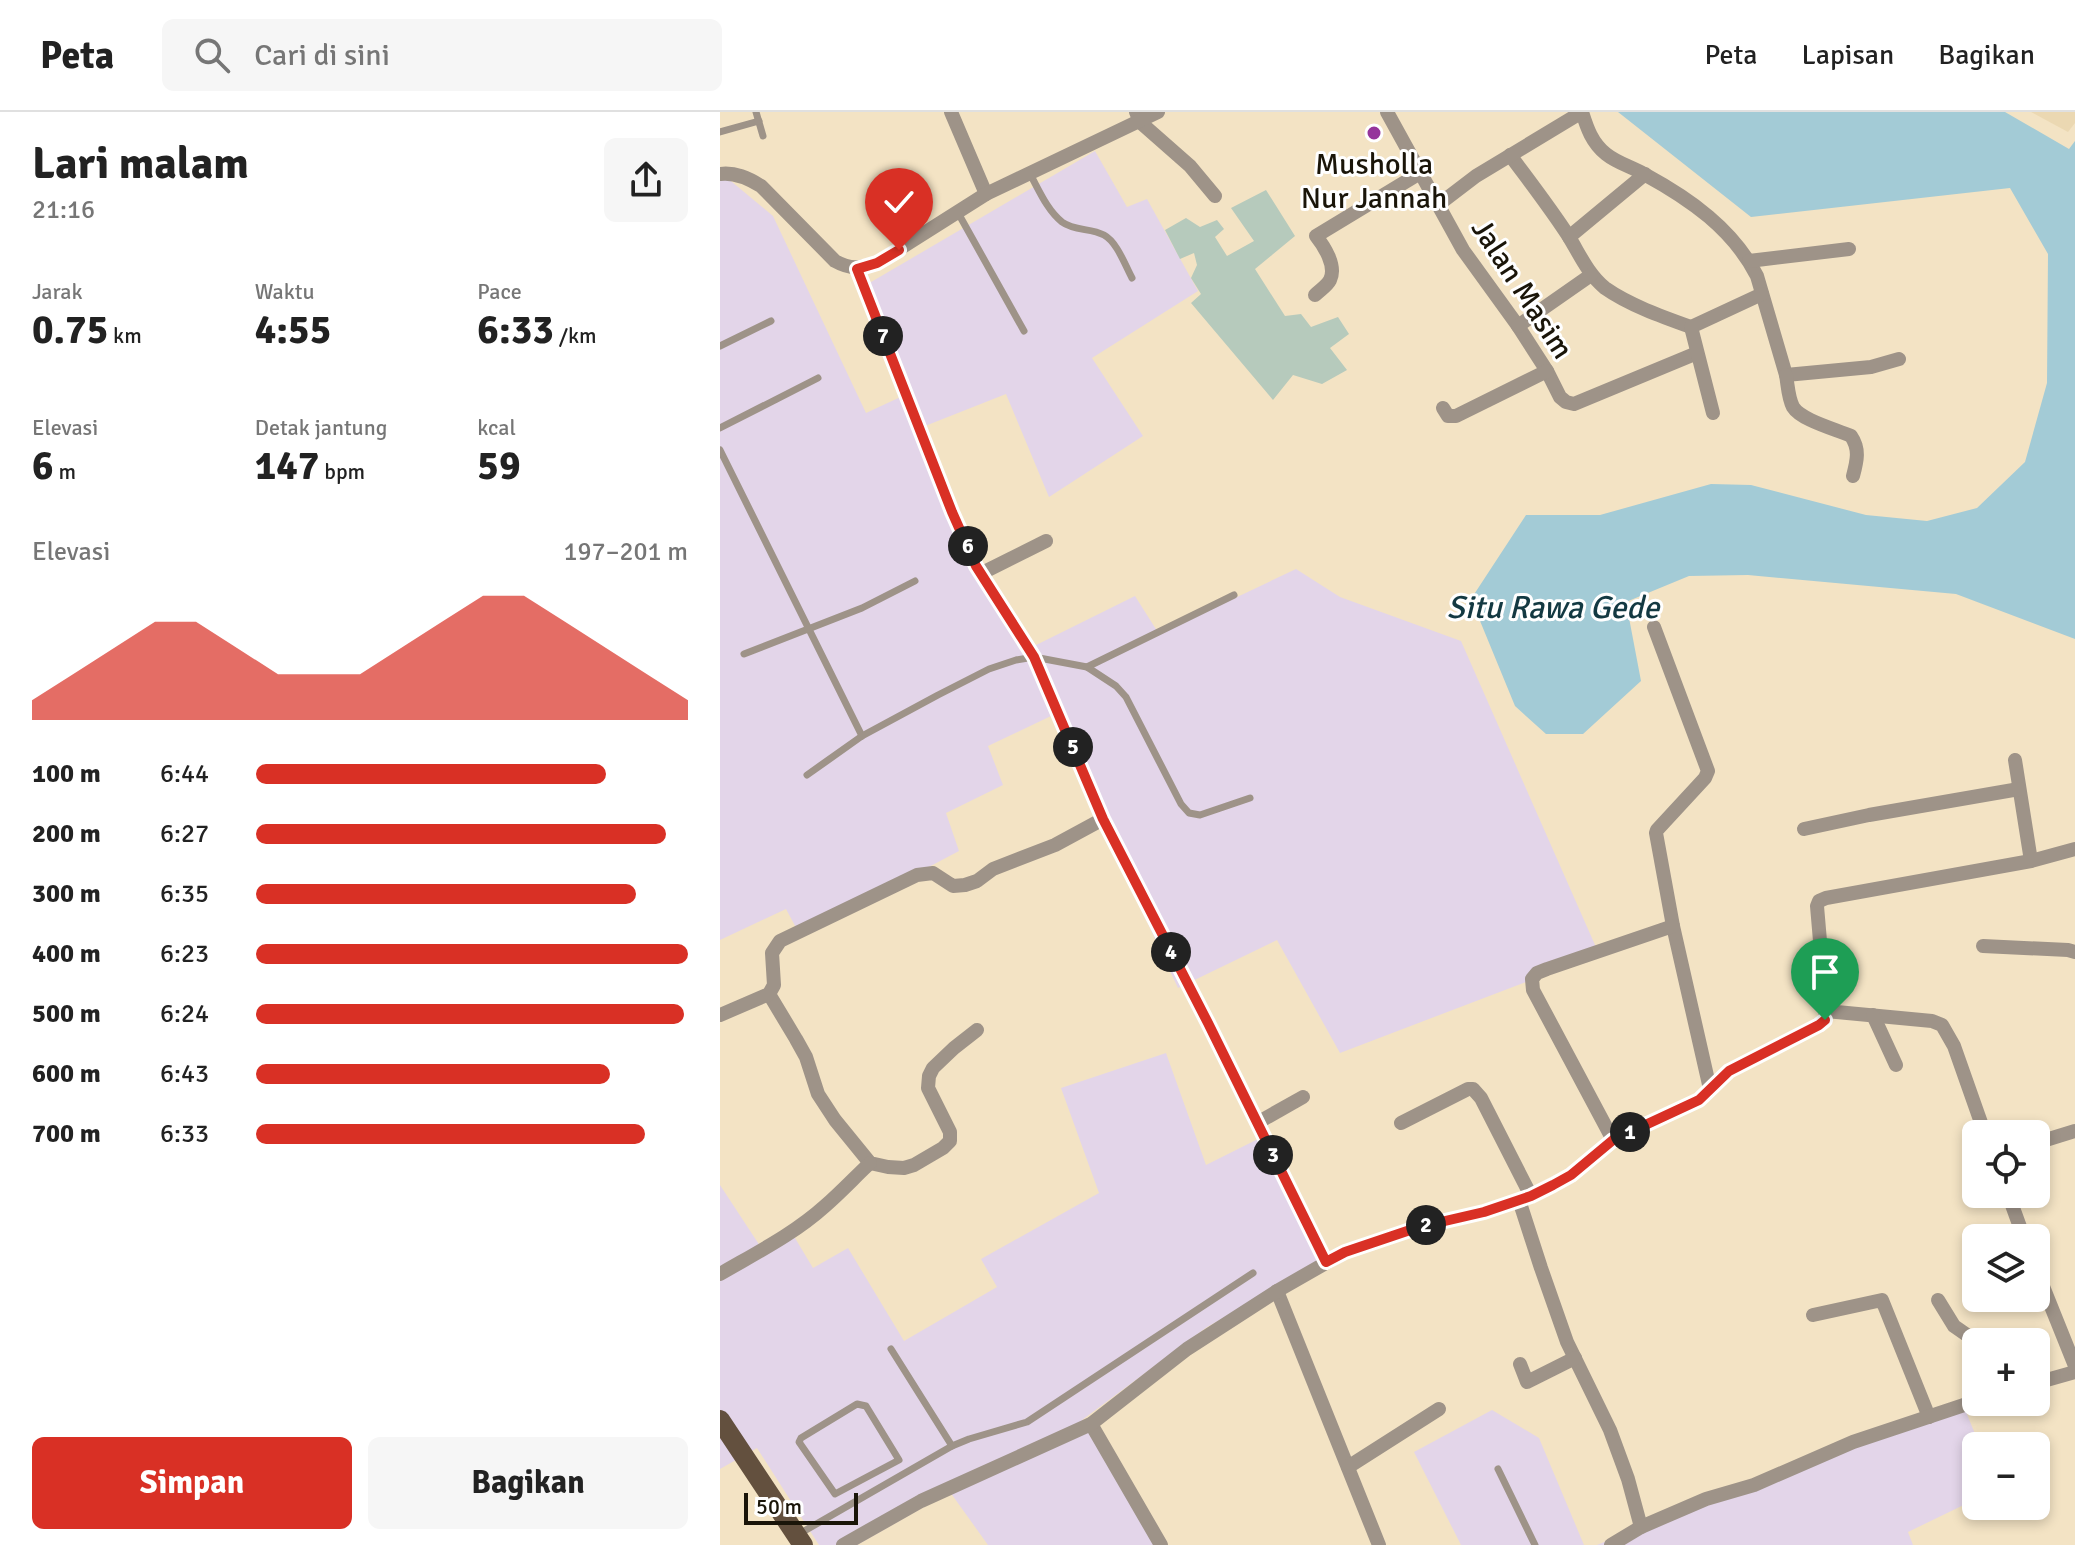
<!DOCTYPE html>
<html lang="id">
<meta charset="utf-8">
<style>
:root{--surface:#fff;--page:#f6f6f6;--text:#222;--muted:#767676;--line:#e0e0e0;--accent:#d93025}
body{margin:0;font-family:Signika,sans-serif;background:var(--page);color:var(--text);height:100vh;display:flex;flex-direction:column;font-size:30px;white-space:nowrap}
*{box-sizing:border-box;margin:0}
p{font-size:26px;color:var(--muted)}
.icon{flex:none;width:44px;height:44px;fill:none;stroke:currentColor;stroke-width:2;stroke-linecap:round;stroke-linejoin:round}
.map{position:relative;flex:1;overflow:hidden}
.drawer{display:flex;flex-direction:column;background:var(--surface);width:720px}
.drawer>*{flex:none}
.controls{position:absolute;left:1242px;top:1008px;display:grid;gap:16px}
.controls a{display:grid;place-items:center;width:88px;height:88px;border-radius:12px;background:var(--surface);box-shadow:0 4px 12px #0003;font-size:40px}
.scale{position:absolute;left:24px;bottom:20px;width:114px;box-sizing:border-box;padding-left:8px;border:4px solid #1a1509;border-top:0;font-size:22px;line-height:28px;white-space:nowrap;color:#1a1509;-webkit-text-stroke:6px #fff;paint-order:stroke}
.pin{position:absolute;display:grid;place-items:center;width:68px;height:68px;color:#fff;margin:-82px -34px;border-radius:50% 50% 50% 0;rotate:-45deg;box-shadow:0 0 8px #0007}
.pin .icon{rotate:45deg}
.km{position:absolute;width:40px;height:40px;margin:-20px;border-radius:50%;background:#222;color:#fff;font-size:22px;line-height:40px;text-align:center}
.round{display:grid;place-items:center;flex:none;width:84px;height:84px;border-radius:12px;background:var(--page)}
.headline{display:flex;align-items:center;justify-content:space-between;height:136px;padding:0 32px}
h1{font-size:44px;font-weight:800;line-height:60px}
.stats{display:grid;grid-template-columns:repeat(3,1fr);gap:12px;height:136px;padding:8px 32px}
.stats div{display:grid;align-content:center}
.stats b{font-size:40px;font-weight:800}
.stats small{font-size:22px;font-weight:400}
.stats p{font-size:22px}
.chart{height:224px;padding:16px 32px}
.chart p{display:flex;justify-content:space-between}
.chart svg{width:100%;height:144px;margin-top:8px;fill:var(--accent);opacity:.7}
.cta{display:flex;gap:16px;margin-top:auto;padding:16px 32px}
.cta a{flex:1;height:92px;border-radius:12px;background:var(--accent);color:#fff;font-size:32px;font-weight:800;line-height:92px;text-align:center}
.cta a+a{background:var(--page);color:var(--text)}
ul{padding:0 32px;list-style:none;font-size:26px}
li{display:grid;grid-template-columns:128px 96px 1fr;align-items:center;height:60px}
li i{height:20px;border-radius:10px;background:var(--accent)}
header{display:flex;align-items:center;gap:48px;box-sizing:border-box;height:112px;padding:0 40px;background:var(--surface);border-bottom:2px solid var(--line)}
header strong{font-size:38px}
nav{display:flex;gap:44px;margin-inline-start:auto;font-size:28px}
.search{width:560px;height:72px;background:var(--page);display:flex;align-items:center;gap:20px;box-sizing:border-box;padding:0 28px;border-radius:12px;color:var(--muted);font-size:30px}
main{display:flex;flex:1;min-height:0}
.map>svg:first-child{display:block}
.built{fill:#ebd8b2}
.industrial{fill:#e3d5e9}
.green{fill:#b6cabc}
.water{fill:#a3cbd6}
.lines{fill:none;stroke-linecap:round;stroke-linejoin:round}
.lane{stroke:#9e9388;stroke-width:7}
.street{stroke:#9e9388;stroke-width:14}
.primary{stroke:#63503e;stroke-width:20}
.route-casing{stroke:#fff;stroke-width:16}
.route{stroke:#d93025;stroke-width:10}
.poi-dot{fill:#95349b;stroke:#fff;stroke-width:3}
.labels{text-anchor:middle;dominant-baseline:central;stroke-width:6;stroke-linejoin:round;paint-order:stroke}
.poi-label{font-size:30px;fill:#1a1509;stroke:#fff}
.street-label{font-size:30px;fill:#1a1509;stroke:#fff}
.water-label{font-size:32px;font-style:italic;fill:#133942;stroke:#fff}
</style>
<header>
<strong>Peta</strong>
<div class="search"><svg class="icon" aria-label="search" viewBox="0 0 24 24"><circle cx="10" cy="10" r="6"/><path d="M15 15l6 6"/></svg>Cari di sini</div>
<nav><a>Peta</a><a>Lapisan</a><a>Bagikan</a></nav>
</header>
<main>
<section class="drawer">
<div class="headline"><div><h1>Lari malam</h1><p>21:16</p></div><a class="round"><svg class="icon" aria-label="share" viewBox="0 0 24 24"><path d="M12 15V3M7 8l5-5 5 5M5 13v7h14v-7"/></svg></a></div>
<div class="stats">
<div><p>Jarak</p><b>0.75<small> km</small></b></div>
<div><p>Waktu</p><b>4:55</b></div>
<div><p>Pace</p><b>6:33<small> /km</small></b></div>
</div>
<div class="stats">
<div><p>Elevasi</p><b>6<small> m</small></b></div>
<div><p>Detak jantung</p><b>147<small> bpm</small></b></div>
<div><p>kcal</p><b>59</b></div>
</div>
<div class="chart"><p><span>Elevasi</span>197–201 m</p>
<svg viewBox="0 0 160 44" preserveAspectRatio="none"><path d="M0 44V38L10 30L20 22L30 14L40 14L50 22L60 30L70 30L80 30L90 22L100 14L110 6L120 6L130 14L140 22L150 30L160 38V44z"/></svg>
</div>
<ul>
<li><b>100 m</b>6:44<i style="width:81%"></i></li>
<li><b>200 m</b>6:27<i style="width:95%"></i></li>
<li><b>300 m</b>6:35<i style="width:88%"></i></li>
<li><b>400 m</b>6:23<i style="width:100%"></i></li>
<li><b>500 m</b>6:24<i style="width:99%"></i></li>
<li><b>600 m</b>6:43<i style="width:82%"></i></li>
<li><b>700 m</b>6:33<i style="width:90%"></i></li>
</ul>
<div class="cta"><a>Simpan</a><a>Bagikan</a></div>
</section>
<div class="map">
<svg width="1355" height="1433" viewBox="0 0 1355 1433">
<rect width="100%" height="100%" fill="#f3e3c4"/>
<!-- built -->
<polygon class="built" points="1311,0 1355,0 1355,11 1348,20"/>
<!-- industrial -->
<g class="industrial">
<polygon points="375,39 407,95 427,87 478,179 372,246 423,324 329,385 286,282 200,316 252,450 304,539 415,484 439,522 576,457 620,485 741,529 879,842 620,941 557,828 458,876 331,604 268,634 283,673 226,701 239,739 80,823 66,797 0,828 0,66 6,65 53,104 146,301 187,282 146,173"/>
<polygon points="446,941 486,1053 540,1026 608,1148 487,1215 362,1308 441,1433 268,1433 230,1380 137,1433 99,1433 37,1336 0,1357 0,1073 42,1137 72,1121 93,1156 128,1136 184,1229 277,1175 261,1147 379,1081 341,976"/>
<polygon points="1244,1295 1260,1334 1256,1334 1256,1387 1188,1420 1193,1433 877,1433 1127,1327"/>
<polygon points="772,1298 819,1326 864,1433 741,1433 694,1340"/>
</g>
<!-- green -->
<polygon class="green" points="546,78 575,124 535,157 565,204 581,202 591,215 618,205 629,222 610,236 627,258 602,272 573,263 553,288 471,191 481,182 471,166 477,153 474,141 460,147 445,118 466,106 480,115 497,108 504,117 495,125 507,144 534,129 511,96"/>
<!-- water -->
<polygon class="water" points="898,0 1285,0 1349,37 1355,29 1355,527 1236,482 1028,463 969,464 906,490 921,569 863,622 826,622 795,594 751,487 806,403 880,403 991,372 1031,373 1146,403 1207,409 1257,396 1305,350 1327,271 1328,142 1290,76 1031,105"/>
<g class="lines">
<!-- lane -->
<g class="lane">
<polyline points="36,0 43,24"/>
<polyline points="0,20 39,9"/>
<path d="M310,62C319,78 327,98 342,110C354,119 371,116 384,123C397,130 405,153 412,166"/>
<polyline points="237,99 304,219"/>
<polyline points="0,234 51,209"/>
<polyline points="0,316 98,266"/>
<polyline points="0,338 142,624"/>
<polyline points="24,542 142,496 195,469"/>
<polyline points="367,555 514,483"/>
<polyline points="87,663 142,624 218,583 269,557 296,548 314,545 367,555 396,574 406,585 461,692 469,701 480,703 530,686"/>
<polyline points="171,1237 232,1334"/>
<polygon points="137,1292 146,1294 179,1348 115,1382 79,1330 81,1326"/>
<polyline points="778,1357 815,1433"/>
<polyline points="79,1422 232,1334 249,1327 307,1310 533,1161"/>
</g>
<!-- street -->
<g class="street">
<polyline points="231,0 266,82"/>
<polyline points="416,0 420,10 470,54 495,84"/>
<polyline points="667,0 743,138 798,214 827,259 840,285 846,290 854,292 977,241"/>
<path d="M862,0C867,16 872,31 886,42C897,51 912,55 924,62C970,87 1013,117 1037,164L1066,263L1151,255L1179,247"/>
<path d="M790,43C810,70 831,97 849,125C860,143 868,162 885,176C909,193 943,205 971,215"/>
<path d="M0,62C15,60 28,66 41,74L115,149C131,158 140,156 157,151L266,82L438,0"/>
<polyline points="718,93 756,64 862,0"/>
<polyline points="849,125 925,62"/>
<polyline points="1029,149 1129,137"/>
<polyline points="137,157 232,400 256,454 314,545 383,707 488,911 606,1150"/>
<path d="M595,183C600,178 607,174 610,168C617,154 604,134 596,124L700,61"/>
<polyline points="798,214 871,163"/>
<path d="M1066,263C1068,274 1068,285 1073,295C1081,308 1115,317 1131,324C1140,337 1137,349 1133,364"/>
<polyline points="723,296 728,304 736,304 827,259"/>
<polyline points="993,301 971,215 1042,182"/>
<polyline points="262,461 326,429"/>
<polyline points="934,515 988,659 985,666 937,718 936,721 953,814 990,977"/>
<polyline points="1295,648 1311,749"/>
<polyline points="1084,717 1149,703 1299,677"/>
<polyline points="1263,834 1348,838 1355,840"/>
<polyline points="49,882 76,927 86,945 98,982 115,1008 150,1051 168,1055 184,1056 194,1053 223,1036 230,1029 230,1020 208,976 209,964 213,956 234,936 257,918"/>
<polyline points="1106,899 1212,909 1222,913 1234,934 1265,1022"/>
<polyline points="0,903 49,882 54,873 52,841 60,829 197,763 213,761 233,774 245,773 257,769 273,757 335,733 383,707"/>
<polyline points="1153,903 1176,953"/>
<polyline points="537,1011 583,985"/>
<polyline points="681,1011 748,977 753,977 761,986 811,1084"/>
<polyline points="893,1028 813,878 812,867 817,861 827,857 953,814"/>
<polyline points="1316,1031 1355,1019"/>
<polyline points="1288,1082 1304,1126"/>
<polyline points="799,1088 821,1156 847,1230 890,1318 908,1367 921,1415"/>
<polyline points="1316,1157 1355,1254"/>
<path d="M0,1162C36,1141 74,1122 105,1094C121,1080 135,1065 150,1051"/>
<polyline points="557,1179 659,1433"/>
<polyline points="1218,1188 1234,1214 1257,1230"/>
<polyline points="1093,1203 1162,1188 1209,1305"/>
<polyline points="800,1252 807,1270 855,1246"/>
<polyline points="1316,1271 1355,1260"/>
<polyline points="371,1312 441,1433"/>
<polyline points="628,1355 719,1297"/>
<polyline points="123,1433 201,1389 371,1312 467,1237 557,1179 625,1140 699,1115 764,1100 811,1084 851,1063 893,1028 979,988 1009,959 1099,913 1105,908 1106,899 1097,794 1099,789 1106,786 1311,749 1355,737"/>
<polyline points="891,1433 921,1415 986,1387 1034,1373 1133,1330 1256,1289"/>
</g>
<!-- primary -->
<polyline class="primary" points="0,1308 83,1433"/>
</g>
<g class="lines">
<!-- route casing -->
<g class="route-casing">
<polyline id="route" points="179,138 157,151 137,157 232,400 256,454 314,545 383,707 488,911 606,1150 625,1140 699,1115 764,1100 811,1084 833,1073 851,1063 893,1028 979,988 1009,959 1099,913 1105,908"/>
</g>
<!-- route -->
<use href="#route" class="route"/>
</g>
<!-- markers -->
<circle class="poi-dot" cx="654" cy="21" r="8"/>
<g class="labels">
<!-- poi labels -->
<g class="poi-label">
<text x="654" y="52">Musholla<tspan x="654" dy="34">Nur Jannah</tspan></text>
</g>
<!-- street labels -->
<g class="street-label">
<text transform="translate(802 177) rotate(57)">Jalan Masim</text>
</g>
<!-- water labels -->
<g class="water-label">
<text x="833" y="495">Situ Rawa Gede</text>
</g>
</g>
</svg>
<div class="controls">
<a><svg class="icon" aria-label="locate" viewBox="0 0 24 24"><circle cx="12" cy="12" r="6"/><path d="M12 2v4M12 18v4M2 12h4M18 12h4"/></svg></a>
<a><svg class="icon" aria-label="layers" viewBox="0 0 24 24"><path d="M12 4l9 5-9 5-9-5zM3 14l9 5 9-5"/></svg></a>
<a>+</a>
<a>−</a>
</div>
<div class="scale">50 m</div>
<div class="pin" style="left:1105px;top:908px;background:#1e9e55"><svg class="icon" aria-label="arrive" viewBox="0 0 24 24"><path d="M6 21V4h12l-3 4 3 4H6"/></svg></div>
<div class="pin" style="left:179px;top:138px;background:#d93025"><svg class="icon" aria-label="check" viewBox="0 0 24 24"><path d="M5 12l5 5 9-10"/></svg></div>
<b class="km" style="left:910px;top:1020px">1</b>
<b class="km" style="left:706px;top:1113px">2</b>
<b class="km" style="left:553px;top:1043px">3</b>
<b class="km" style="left:451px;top:840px">4</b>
<b class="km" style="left:353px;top:635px">5</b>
<b class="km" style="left:248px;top:434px">6</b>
<b class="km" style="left:163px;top:224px">7</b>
</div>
</main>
